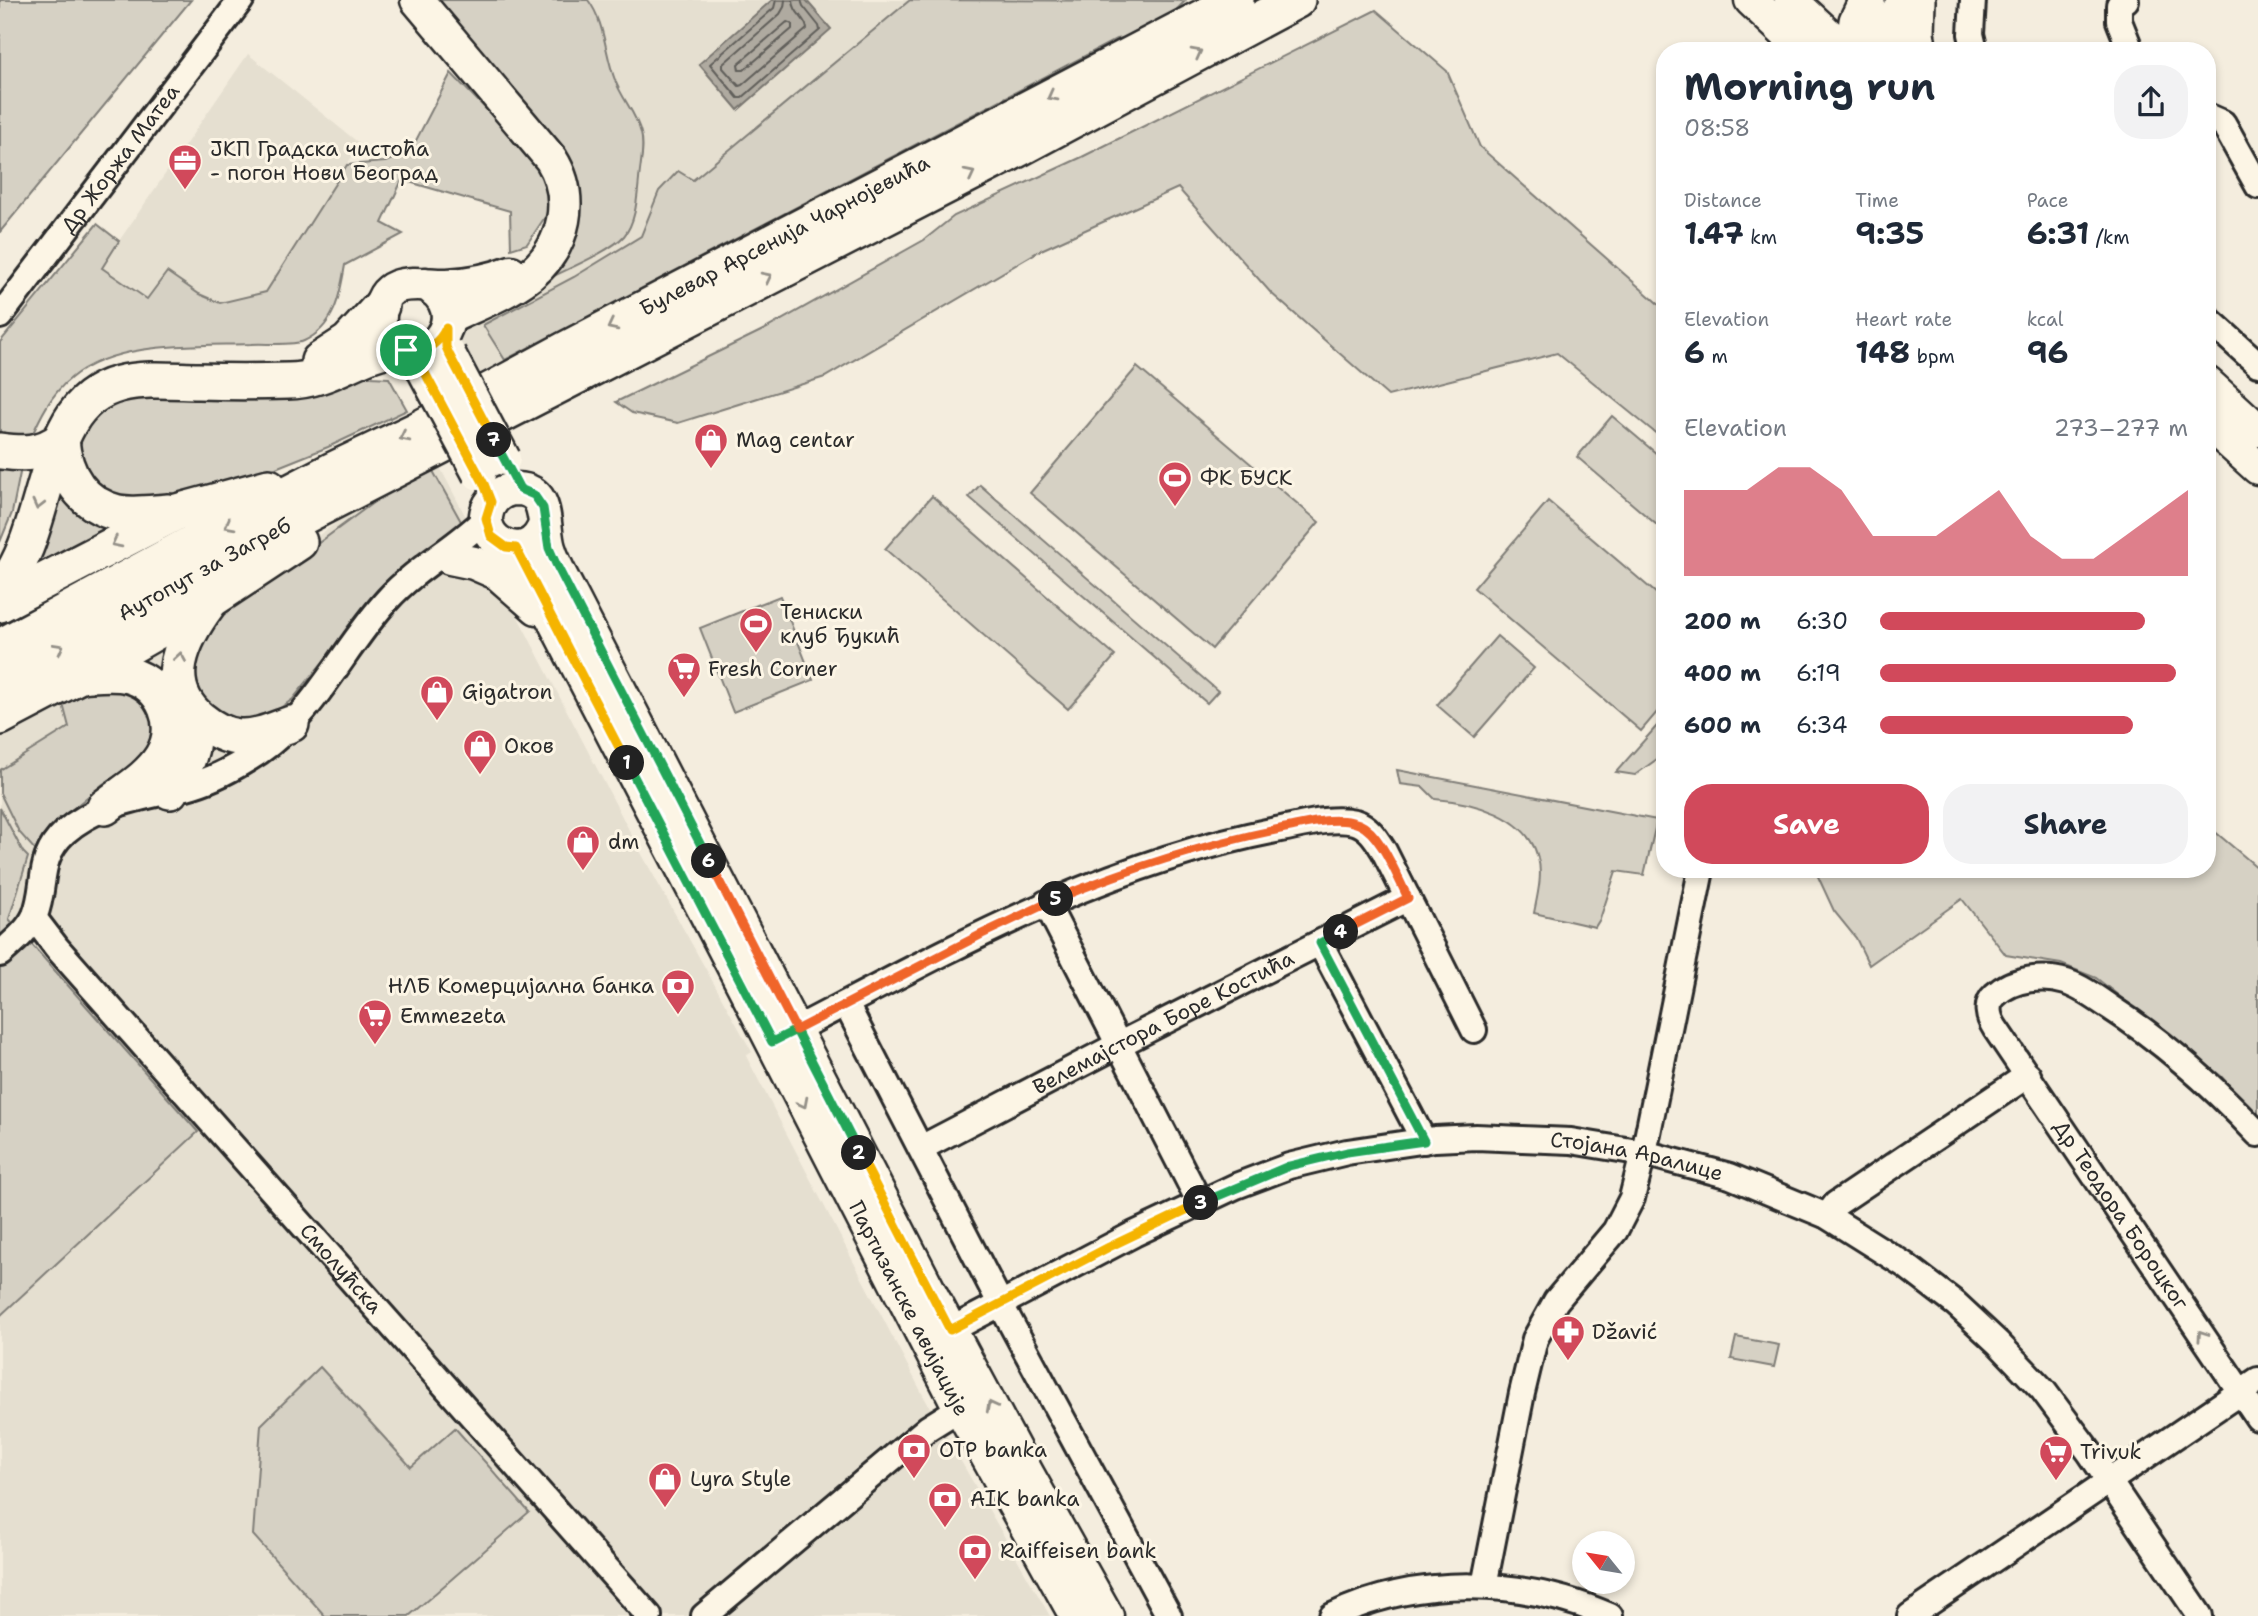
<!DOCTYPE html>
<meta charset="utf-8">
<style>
:root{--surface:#fff;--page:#f2f2f3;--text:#1f2937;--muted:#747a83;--accent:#d1495b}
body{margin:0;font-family:"Shantell Sans",sans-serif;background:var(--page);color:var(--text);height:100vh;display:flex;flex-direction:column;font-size:26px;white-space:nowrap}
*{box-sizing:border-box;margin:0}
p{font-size:23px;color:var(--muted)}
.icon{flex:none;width:38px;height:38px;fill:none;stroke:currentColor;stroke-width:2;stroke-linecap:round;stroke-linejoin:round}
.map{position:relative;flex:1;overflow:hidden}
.drawer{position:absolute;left:1656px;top:42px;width:560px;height:836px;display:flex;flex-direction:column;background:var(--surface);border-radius:28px;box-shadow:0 4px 10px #0003}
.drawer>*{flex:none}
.needle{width:46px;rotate:300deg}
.fabs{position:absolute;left:1572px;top:1531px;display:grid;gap:14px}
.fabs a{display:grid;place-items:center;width:63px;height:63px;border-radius:50%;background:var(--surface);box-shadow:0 4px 10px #0003;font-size:35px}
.pin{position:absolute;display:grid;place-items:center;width:60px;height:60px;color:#fff;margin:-30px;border:4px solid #fff;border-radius:50%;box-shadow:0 2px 7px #0007}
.km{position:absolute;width:35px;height:35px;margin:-18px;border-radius:50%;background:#222;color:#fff;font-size:19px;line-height:35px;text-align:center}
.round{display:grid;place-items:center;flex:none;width:74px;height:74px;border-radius:28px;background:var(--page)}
.overview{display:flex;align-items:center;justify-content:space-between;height:119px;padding:0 28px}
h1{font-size:38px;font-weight:700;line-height:52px}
.metrics{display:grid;grid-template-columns:repeat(3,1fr);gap:10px;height:119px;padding:7px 28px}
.metrics div{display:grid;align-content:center}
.metrics b{font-size:30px;font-weight:700}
.metrics small{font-size:19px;font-weight:400}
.metrics p{font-size:19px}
.chart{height:196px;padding:14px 28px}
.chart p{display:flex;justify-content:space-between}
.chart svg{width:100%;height:126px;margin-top:7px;fill:var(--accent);opacity:.7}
.action{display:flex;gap:14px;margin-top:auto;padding:14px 28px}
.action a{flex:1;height:80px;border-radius:28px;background:var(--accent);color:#fff;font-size:28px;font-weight:700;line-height:80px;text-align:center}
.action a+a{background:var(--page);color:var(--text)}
ul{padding:0 28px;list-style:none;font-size:23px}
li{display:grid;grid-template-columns:112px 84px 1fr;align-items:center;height:52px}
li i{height:18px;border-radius:9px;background:var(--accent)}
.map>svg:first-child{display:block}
.built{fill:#e5dfd0}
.green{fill:#d6d1c4;stroke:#807e78;stroke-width:2}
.water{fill:#afaaa0;stroke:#7a7771;stroke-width:2}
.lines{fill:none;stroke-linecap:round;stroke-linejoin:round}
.shore{stroke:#605e5a;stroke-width:2}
.minor-casing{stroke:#2b2b2b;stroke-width:30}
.major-casing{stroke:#2b2b2b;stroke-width:37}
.highway-casing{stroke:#2b2b2b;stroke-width:40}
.minor{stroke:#fcf5e5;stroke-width:24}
.major{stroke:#fcf5e5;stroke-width:32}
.highway{stroke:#fcf5e5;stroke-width:35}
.major-bridge-casing{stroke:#2b2b2b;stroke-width:37;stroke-linecap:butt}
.major-bridge{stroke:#fcf5e5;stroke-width:32}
.oneway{stroke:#949088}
.split-1-casing{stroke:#fff;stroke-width:14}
.split-2-casing{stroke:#fff;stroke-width:14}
.split-3-casing{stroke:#fff;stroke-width:14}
.split-4-casing{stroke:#fff;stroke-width:14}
.split-5-casing{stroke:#fff;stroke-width:14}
.split-6-casing{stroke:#fff;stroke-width:14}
.split-7-casing{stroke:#fff;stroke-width:14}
.split-8-casing{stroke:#fff;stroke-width:14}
.split-1{stroke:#f5b400;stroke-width:9}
.split-2{stroke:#22a559;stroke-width:9}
.split-3{stroke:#f5b400;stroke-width:9}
.split-4{stroke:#22a559;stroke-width:9}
.split-5{stroke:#f0652b;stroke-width:9}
.split-6{stroke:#f0652b;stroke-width:9}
.split-7{stroke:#22a559;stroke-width:9}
.split-8{stroke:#f5b400;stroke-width:9}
.labels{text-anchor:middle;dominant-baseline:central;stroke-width:6;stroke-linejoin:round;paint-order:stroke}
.poi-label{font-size:21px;fill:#2b2b2b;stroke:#fcf5e5;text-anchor:start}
.street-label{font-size:21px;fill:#2b2b2b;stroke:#fcf5e5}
</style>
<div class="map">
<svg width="2258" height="1616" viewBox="0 0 2258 1616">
<rect width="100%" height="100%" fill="#f4edde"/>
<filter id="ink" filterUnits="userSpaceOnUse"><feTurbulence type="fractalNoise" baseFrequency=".0143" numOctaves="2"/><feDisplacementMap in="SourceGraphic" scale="14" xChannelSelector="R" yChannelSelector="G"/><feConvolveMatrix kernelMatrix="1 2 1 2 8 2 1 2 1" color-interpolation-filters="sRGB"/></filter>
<g filter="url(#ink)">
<!-- built -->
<g class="built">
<polygon points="436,0 1211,0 474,381 455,348 457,332 574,222"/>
<polygon points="248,54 360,144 266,292 220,303 199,294 167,273 148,299 101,267"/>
<polygon points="433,454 640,851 752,1052 746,1056 924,1397 1050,1616 0,1616 0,732 229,599"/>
</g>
<!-- green -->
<g class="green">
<polygon points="0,0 191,0 0,232"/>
<path d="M434,0H588C605,22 605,55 615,80C622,99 636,113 641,133C645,147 640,165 639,180C637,198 636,222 624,236C610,252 560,272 540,283L567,251L580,224L581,189L560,147Z"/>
<polygon points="910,0 1185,1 1154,33 1117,39 505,360 483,325 574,277 641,236 659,191 678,171 693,180"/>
<polygon points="1376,10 1447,71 1480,147 1664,309 1664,440 1557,353 1388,396 1271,293 1178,188 1041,250 825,377 678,423 632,413 616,402 767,328 924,240 954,216 1082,157"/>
<path d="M451,73L535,160L553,205L527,244L511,249L510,211L402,180L382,223L403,234L345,265C340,295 335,327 304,341C293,346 264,343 251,344C196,346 115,341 71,378C51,394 40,417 30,440L0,442V342L97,224L119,241L102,268L147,299L167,272L199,294L220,303L266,292L347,165L385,162L409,154Z"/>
<polygon points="1137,367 1319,522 1212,649 1030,493"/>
<polygon points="365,375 371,377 389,378 407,410 328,447 243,481 176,504 100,497 73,446 100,408 144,389"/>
<polygon points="1612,416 1664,460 1664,531 1577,457"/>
<polygon points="428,462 463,525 390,579 293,699 266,718 237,722 207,712 189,693 191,658 216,619"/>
<polygon points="0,465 21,468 12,513 0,542"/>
<polygon points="58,468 127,531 24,582"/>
<polygon points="980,485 1218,691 1207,703 969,497"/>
<polygon points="932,496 1115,656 1068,709 885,549"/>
<polygon points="1548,501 1664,600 1664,704 1641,731 1474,588"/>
<polygon points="780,596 813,680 733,712 700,628"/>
<polygon points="1497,636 1534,668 1474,737 1437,705"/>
<polygon points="105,685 141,696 160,734 139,761 103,784 63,817 36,851 19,832 0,793 0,770 69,727 63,704"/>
<polygon points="1664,718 1664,754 1635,775 1616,772"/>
<path d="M1397,770L1657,820L1644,875L1616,871L1600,919L1595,927L1534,913C1537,897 1543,875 1538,858C1528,816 1473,802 1435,799L1423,787L1400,784Z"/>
<polygon points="0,808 23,852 28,857 9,919 198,1132 0,1316"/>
<polygon points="2207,825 2258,868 2258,1118 2221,1076 2096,978 2061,964 2006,955 1962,899 1869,965 1856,938 1834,911 1815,870 2207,870"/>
<polygon points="1736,1337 1779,1345 1774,1367 1731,1359"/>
<polygon points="320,1367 411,1467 455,1428 529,1512 409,1616 325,1616 253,1535 261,1425"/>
</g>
<!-- water -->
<polygon class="water" points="772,0 806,0 831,29 738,110 699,64"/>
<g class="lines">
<!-- shore -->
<g class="shore">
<polyline points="776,0 774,8 710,64 738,98 742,98 820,30 819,26 803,6 801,0"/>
<path d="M785,0L784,7L780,14L723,64V68L739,86L742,85L807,29C806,18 793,13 793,0"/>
<polygon points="787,22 792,24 792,29 744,70 739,70 738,64"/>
</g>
<!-- minor casing -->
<g class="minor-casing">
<g id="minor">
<polyline points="1973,0 1971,34 1975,51"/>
<polyline points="2126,0 2119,5 2119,21 2131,51"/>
<polyline points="2207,116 2223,123 2258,186"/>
<path id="s1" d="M0,316L241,0"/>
<polyline points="2207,318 2258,364"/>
<polyline points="1046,903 1200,1203"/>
<path id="s2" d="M34,918L57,948L649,1616"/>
<polyline points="1320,943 1424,1141"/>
<path d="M0,954C12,943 28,931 35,915C47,885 36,859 65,832C101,800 149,798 193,785C217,778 238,766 259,752C316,713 343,648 388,599C417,567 456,548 486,518"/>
<polyline points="846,1004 1000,1303 1169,1616"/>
<path d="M781,1037C942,954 1096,865 1276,830C1299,826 1331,816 1355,822C1369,826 1377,840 1384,851L1474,1030"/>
<path id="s3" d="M2258,1134C2214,1087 2163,1041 2108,1006C2095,997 2081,987 2066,982C2044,975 2013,978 1995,995C1985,1004 1988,1017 1995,1028L2258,1418"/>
<path id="s4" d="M921,1148L1118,1045L1408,898"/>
<polyline points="1827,1216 1836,1204 2028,1075"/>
<path id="s5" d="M935,1338L1134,1234L1236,1186L1289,1166L1347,1152L1435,1139L1476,1137L1571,1141L1644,1153L1730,1176L1827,1216L1905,1265L1956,1304L1998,1343L2043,1390L2090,1453L2200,1616"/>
<polyline points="1484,1586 1522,1393 1535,1339 1556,1301 1615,1231 1632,1198 1647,1138 1701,870"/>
<polyline points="704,1616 928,1428 960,1408"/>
<path d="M1332,1616C1418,1575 1524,1578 1610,1616"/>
<polyline points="1910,1616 2258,1380"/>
</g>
</g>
<!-- major casing -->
<g class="major-casing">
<g id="major">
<path d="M417,0L551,159C575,197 566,246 530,275C507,293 475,305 448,318"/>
<polyline points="1751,0 1805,51"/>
<polyline points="1791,0 1846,51"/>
<path d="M425,284C479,313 425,378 389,340C383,334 379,325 380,316C381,273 421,286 447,285C469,284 491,280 511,272"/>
<polyline points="2207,383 2258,430"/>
<polyline points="2207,422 2258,468"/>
<path d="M545,524C528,574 465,535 493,500C499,493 508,489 517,489C551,490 542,526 549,548C554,565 564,581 572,597L931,1294L1027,1473L1107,1616"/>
<path id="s6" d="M516,548L747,993L960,1408L1076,1616"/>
<polyline points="450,558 474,563 497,573 537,608"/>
</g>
</g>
<!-- highway casing -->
<g class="highway-casing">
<g id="highway">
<polyline points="1917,0 1916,33 1919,51"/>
<polyline points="1853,51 1857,21 1867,0"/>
<polyline points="1869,51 1889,30 1906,0"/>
<polyline points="319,361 348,342 381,306"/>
<path d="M61,440C64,475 82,505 118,513C134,516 152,513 168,512"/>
<path d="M0,451C23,454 41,455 61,440"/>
<path d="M0,592C40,543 39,476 70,422C99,372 149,380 198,381C228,382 258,382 288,381C330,381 361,350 398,348"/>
<polyline points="0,604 177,512 269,487"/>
<path d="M208,604C182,639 159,685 200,719C211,728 225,736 239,737C258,738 274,730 291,724"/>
<path id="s7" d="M0,647L198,540L333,470L417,430L565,350L1236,0"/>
<path d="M80,675C96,674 113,671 129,675C165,685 181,726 162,757C149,778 124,792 105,807"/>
<path id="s8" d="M0,681L248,545L1020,148L1297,0"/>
<polyline points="0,717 80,675 211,600 299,542"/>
<path d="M170,791C192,755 198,745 185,703"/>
</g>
</g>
<!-- minor -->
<use href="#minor" class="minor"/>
<!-- major -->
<use href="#major" class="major"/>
<!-- highway -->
<use href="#highway" class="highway"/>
<!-- major-bridge casing -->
<g class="major-bridge-casing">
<g id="major-bridge">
<polyline points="449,354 504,459"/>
<polyline points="423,369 479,474"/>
</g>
</g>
<!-- major-bridge -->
<use href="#major-bridge" class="major-bridge"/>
</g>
<!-- one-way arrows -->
<defs><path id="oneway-chevron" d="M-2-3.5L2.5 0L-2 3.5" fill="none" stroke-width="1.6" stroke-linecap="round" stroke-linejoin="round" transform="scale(1.75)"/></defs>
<g class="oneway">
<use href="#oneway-chevron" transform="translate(1197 53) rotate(-28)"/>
<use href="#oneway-chevron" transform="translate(1052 96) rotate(152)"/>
<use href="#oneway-chevron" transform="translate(970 174) rotate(-27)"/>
<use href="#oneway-chevron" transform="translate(767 277) rotate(-27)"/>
<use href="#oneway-chevron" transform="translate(612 326) rotate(153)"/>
<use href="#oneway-chevron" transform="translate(404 437) rotate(154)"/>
<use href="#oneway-chevron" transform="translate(38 505) rotate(104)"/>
<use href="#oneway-chevron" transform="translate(229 525) rotate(152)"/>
<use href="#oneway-chevron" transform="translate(116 543) rotate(153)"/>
<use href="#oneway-chevron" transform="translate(59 648) rotate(-29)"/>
<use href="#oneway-chevron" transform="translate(180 657) rotate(-81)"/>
<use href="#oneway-chevron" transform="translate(803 1103) rotate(63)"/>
<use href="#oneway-chevron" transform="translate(2202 1335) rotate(-124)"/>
<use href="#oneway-chevron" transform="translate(991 1406) rotate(-118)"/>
</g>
</g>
<g class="lines" filter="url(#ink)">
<!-- split-1 casing -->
<g class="split-1-casing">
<polyline id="split-1" points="406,350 423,369 484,484 491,502 486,518 491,536 506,547 516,548 627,763"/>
</g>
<!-- split-2 casing -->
<g class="split-2-casing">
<polyline id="split-2" points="627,763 772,1042 796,1030 859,1153"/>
</g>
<!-- split-3 casing -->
<g class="split-3-casing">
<polyline id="split-3" points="859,1153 950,1330 1109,1247 1201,1203"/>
</g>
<!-- split-4 casing -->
<g class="split-4-casing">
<polyline id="split-4" points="1201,1203 1289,1166 1347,1152 1424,1141 1320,943 1341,932"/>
</g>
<!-- split-5 casing -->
<g class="split-5-casing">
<path id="split-5" d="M1056,899C1130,868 1206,844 1285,828C1306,824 1338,815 1359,824C1381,833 1397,877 1408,898L1341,932"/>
</g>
<!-- split-6 casing -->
<g class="split-6-casing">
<polyline id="split-6" points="709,861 796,1030 982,934 1056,899"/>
</g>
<!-- split-7 casing -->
<g class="split-7-casing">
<polyline id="split-7" points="494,440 520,489 534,495 543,508 549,548 556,564 709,861"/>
</g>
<!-- split-8 casing -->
<g class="split-8-casing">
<path id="split-8" d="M406,350C425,353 438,345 446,328V347L449,354L494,440"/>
</g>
<!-- split-1 -->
<use href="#split-1" class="split-1"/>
<!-- split-2 -->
<use href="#split-2" class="split-2"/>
<!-- split-3 -->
<use href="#split-3" class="split-3"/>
<!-- split-4 -->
<use href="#split-4" class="split-4"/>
<!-- split-5 -->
<use href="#split-5" class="split-5"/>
<!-- split-6 -->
<use href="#split-6" class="split-6"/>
<!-- split-7 -->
<use href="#split-7" class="split-7"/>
<!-- split-8 -->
<use href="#split-8" class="split-8"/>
</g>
<!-- icons -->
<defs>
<g id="office-pin" transform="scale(1.75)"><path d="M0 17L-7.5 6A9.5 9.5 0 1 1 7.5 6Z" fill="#d1495b" stroke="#fcf5e5"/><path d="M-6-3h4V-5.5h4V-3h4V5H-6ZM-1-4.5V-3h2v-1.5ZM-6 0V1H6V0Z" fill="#fff"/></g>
<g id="shop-pin" transform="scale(1.75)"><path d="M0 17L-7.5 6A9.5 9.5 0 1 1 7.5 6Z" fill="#d1495b" stroke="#fcf5e5"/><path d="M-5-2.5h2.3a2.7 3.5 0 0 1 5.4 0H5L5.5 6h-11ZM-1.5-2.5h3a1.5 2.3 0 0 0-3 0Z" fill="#fff"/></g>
<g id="stadium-pin" transform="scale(1.75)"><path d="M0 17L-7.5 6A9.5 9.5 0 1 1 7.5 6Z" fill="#d1495b" stroke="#fcf5e5"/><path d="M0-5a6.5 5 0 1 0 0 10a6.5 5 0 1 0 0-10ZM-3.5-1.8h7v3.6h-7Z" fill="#fff"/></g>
<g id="supermarket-pin" transform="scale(1.75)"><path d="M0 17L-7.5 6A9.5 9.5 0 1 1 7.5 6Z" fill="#d1495b" stroke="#fcf5e5"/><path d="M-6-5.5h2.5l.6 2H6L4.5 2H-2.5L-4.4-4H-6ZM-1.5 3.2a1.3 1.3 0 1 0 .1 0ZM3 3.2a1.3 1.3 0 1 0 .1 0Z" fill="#fff"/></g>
<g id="bank-pin" transform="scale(1.75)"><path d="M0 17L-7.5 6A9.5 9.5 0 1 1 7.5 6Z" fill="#d1495b" stroke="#fcf5e5"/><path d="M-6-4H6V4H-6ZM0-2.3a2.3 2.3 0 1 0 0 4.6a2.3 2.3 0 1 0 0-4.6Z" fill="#fff"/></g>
<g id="pharmacy-pin" transform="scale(1.75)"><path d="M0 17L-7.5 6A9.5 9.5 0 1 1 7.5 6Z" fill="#d1495b" stroke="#fcf5e5"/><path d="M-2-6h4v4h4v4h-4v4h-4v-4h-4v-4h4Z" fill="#fff"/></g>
</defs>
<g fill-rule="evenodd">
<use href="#office-pin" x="185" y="161"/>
<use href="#shop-pin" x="711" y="440"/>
<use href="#stadium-pin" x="1175" y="478"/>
<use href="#stadium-pin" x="756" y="624"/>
<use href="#supermarket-pin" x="684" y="669"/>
<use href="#shop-pin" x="437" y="692"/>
<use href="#shop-pin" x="480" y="746"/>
<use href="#shop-pin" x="583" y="842"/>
<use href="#bank-pin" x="678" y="986"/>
<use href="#supermarket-pin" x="375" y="1016"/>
<use href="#pharmacy-pin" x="1568" y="1332"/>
<use href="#bank-pin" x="914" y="1450"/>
<use href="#supermarket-pin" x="2056" y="1452"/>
<use href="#shop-pin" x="665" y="1479"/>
<use href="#bank-pin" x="945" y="1499"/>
<use href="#bank-pin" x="975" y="1551"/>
</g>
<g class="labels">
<!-- poi labels -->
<g class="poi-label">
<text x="210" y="149">ЈКП Градска чистоћа<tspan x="210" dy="24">- погон Нови Београд</tspan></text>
<text x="736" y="440">Mag centar</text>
<text x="1200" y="478">ФК БУСК</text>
<text x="780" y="612">Тениски<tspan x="780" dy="24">клуб Ђукић</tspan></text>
<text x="708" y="669">Fresh Corner</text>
<text x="462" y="692">Gigatron</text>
<text x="504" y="746">Оков</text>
<text x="608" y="842">dm</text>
<text x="654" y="986" text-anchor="end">НЛБ Комерцијална банка</text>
<text x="400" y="1016">Emmezeta</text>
<text x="1592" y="1332">Džavić</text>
<text x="939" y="1450">OTP banka</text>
<text x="2080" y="1452">Trivuk</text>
<text x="690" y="1479">Lyra Style</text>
<text x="970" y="1499">AIK banka</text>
<text x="1000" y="1551">Raiffeisen bank</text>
</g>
<!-- street labels -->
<g class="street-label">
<text stroke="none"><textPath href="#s1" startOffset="198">Др Жоржа Матеа</textPath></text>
<text stroke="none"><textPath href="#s7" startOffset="886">Булевар Арсенија Чарнојевића</textPath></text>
<text stroke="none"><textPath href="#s8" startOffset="233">Аутопут за Загреб</textPath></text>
<text stroke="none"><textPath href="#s4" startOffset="273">Велемајстора Боре Костића</textPath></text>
<text stroke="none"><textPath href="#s5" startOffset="746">Стојана Аралице</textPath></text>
<text stroke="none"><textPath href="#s3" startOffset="583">Др Теодора Бороцког</textPath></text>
<text stroke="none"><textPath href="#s2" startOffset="466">Смолућска</textPath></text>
<text stroke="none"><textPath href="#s6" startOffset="856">Партизанске авијације</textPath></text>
</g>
</g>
</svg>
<div class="fabs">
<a><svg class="needle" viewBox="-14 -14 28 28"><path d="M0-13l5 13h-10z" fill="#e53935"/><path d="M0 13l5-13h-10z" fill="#747a83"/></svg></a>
</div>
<div class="pin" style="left:406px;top:350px;background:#1e9e55"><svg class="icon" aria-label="arrive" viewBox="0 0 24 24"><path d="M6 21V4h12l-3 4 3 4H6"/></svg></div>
<b class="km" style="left:627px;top:763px">1</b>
<b class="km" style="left:859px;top:1153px">2</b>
<b class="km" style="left:1201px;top:1203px">3</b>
<b class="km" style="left:1341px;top:932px">4</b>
<b class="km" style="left:1056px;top:899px">5</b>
<b class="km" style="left:709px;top:861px">6</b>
<b class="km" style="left:494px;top:440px">7</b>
<section class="drawer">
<div class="overview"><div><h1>Morning run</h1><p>08:58</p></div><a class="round"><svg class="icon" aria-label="share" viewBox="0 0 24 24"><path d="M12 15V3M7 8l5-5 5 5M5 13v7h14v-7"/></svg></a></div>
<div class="metrics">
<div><p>Distance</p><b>1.47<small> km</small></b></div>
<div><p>Time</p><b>9:35</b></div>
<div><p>Pace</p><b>6:31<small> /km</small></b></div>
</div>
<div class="metrics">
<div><p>Elevation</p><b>6<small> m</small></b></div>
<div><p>Heart rate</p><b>148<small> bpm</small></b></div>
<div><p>kcal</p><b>96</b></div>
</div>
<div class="chart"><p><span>Elevation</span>273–277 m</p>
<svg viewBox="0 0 160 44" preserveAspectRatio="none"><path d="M0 44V14L10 14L20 14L30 6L40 6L50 14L60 30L70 30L80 30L90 22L100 14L110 30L120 38L130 38L140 30L150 22L160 14V44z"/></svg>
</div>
<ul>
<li><b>200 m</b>6:30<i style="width:86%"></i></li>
<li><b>400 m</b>6:19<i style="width:96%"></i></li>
<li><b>600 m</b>6:34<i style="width:82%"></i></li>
</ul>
<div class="action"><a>Save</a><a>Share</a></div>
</section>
</div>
